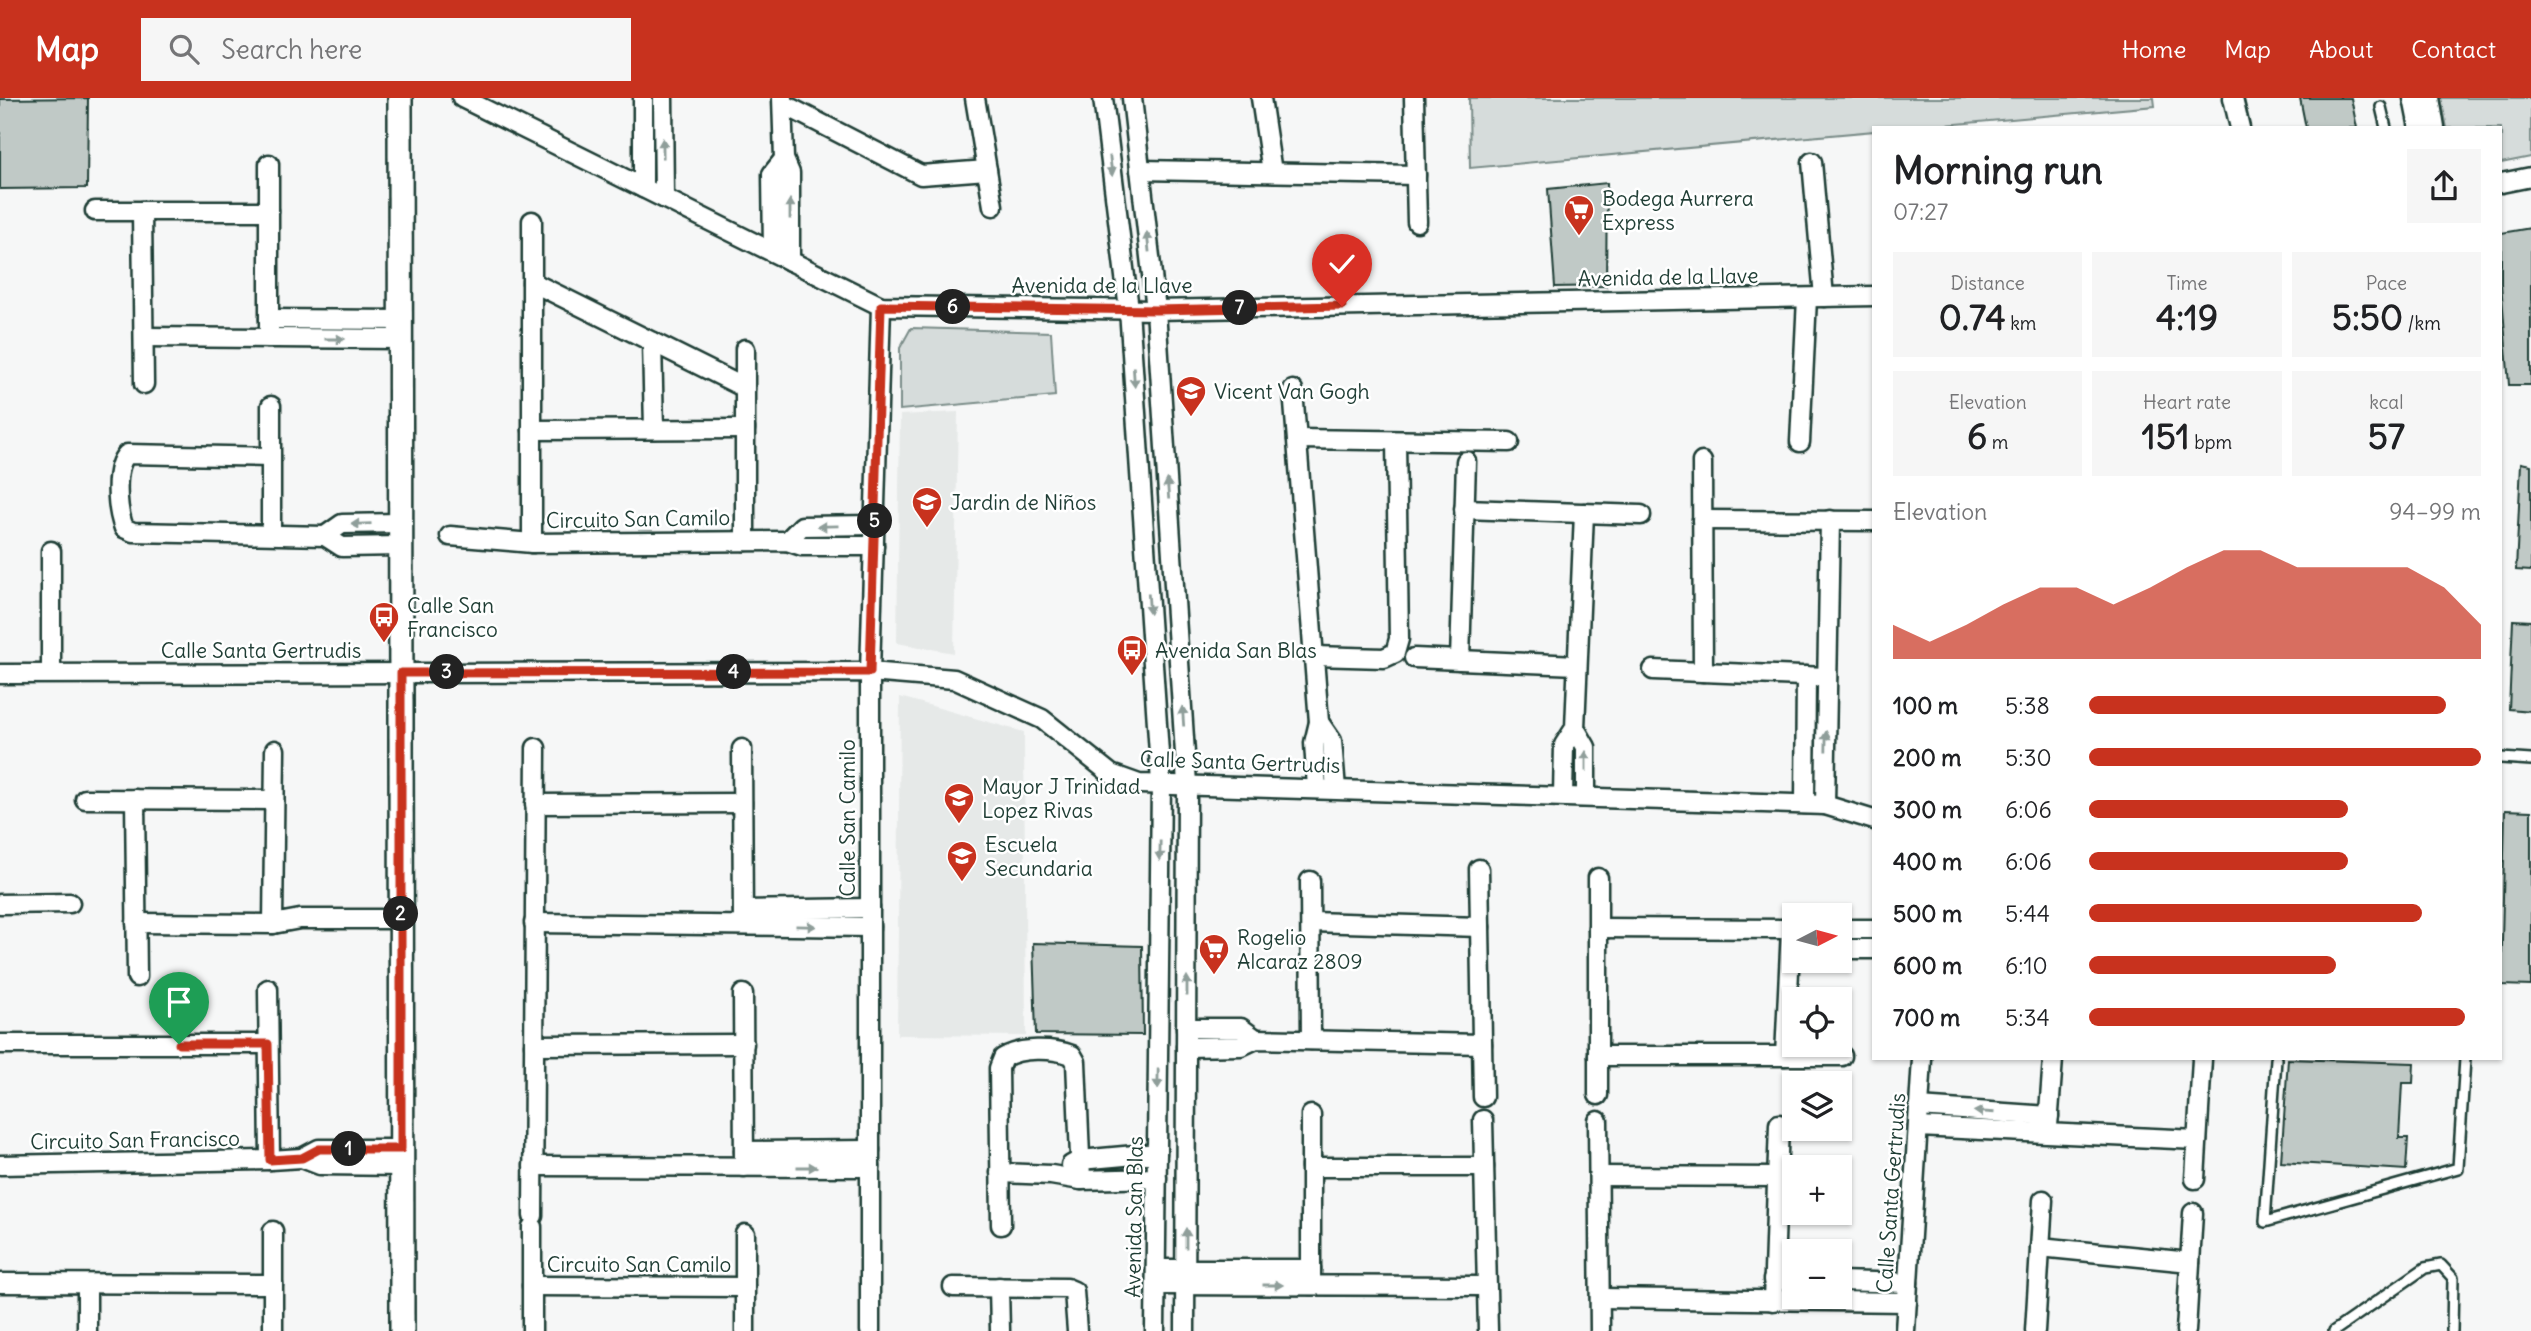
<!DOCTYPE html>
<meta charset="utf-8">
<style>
:root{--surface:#fff;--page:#f6f6f6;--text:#202124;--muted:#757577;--accent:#c8321e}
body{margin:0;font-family:Delius,sans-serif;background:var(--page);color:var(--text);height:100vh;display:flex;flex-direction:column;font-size:26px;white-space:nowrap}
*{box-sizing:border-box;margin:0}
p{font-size:23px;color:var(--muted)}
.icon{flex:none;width:38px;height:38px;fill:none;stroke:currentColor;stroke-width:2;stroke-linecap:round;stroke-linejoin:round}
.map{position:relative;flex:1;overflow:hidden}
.side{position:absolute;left:1872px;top:28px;width:630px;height:934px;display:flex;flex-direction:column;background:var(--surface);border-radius:0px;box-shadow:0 2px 5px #0004}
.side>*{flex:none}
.needle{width:46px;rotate:84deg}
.tools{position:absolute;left:1782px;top:805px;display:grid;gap:14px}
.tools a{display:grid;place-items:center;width:70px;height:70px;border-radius:0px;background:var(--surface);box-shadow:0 2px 5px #0004;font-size:35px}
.pin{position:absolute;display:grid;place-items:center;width:60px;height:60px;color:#fff;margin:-72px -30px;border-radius:50% 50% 50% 0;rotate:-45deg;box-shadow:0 0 7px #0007}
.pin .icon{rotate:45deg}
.km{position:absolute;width:35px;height:35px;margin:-18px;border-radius:50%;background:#222;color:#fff;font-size:19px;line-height:35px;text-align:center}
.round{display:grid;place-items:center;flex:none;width:74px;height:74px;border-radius:0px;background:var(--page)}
.headline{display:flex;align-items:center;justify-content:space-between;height:119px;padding:0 21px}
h1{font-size:38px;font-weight:700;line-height:52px}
.metrics{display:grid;grid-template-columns:repeat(3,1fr);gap:10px;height:119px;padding:7px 21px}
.metrics div{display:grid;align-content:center;border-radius:0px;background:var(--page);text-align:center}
.metrics b{font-size:35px;font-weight:700}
.metrics small{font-size:19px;font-weight:400}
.metrics p{font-size:19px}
.chart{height:196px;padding:14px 21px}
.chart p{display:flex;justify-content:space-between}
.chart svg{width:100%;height:126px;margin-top:7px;fill:var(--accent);opacity:.7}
ul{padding:0 21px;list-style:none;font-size:23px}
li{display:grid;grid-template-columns:112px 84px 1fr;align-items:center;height:52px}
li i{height:18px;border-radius:9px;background:var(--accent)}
header{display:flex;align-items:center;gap:42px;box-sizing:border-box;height:98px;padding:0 35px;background:var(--accent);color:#fff}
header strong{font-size:33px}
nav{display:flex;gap:38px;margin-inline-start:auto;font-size:24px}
.search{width:490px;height:63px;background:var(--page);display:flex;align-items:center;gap:18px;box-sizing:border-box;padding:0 24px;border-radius:0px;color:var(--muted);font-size:26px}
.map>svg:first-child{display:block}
.built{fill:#e6e9e8}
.green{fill:#d6dcdb;stroke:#7a8c88;stroke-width:2}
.building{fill:#c0c9c6;stroke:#1f3d34;stroke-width:2}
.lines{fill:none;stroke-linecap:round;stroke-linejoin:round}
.service-casing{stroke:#1f3d34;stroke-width:14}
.minor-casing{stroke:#1f3d34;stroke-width:23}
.tertiary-casing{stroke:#1f3d34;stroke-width:28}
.service{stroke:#fff;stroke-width:9}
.minor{stroke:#fff;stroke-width:18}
.tertiary{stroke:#fff;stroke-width:23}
.oneway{fill:#8f9e9a}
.route-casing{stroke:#fff;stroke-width:14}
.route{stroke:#c8321e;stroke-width:9}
.labels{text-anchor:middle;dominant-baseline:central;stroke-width:5;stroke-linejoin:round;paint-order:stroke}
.poi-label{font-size:21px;fill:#1f3d34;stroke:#fff;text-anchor:start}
.street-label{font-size:21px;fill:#1f3d34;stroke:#fff}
</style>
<header>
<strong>Map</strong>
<div class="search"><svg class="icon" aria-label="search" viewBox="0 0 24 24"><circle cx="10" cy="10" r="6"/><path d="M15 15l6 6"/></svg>Search here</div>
<nav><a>Home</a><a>Map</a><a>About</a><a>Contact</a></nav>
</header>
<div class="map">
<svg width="2531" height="1233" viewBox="0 0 2531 1233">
<rect width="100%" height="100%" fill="#f6f7f7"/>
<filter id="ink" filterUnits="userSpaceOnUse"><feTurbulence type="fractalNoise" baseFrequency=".0143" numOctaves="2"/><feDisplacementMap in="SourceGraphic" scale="14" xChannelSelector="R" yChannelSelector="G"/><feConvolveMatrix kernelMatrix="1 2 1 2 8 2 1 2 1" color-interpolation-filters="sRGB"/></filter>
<g filter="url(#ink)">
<!-- built -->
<g class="built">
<polygon points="958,314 954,555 897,545 900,317"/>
<polygon points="900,599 1024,634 1026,938 897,937"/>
</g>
<!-- green -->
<g class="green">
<polygon points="1469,0 2154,0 2155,8 1912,30 1874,30 1874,33 1470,70"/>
<polygon points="2441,0 2531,0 2531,59 2501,65 2501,30 2447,30"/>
<polygon points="911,230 1051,234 1055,298 900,312 900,250"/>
</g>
<!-- building -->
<g class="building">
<polygon points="88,0 87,90 0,91 0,1"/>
<polygon points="2300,0 2351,0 2357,30 2306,30"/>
<polygon points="1607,85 1606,188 1555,189 1548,91"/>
<polygon points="2531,130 2531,287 2509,287 2501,185 2501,135"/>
<polygon points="2521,365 2531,367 2531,473 2516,472"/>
<polygon points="2513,522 2531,523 2531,613 2509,611"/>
<polygon points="2505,712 2531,713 2531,888 2501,887"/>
<polygon points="1033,845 1142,848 1143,937 1036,936"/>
<polygon points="2288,961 2414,965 2413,985 2402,985 2399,1040 2408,1040 2406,1072 2281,1064"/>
</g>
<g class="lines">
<!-- service casing -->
<g class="service-casing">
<g id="service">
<polyline points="2381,9 2386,30"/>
<polyline points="2501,660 2531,662"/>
<polyline points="2276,961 2265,1124 2458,1070 2465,961"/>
<polyline points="2334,1233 2425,1170 2441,1167 2453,1180 2452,1233"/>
</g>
</g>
<!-- minor casing -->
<g class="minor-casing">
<g id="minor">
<polyline points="462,0 881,208 1156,212 1874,198"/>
<polyline points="643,0 643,90"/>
<polyline points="663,0 664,100"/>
<polyline points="782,0 784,61 790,75 790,163"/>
<polyline points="975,0 993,108"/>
<polyline points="1103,0 1129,211 1161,685 1155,1233"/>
<polyline points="1132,0 1156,212 1187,686 1185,1233"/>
<polyline points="1261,0 1272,74"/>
<polyline points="1414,0 1417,124"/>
<polyline points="2233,0 2240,30"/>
<polyline points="2413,0 2419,30"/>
<polyline points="2430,0 2435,30"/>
<polyline points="783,6 921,77 987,72"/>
<polyline points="1812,64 1824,199"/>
<polyline points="269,66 269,240"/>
<polyline points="1140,72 1416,77"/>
<polyline points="2501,85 2531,79"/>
<polyline points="95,113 269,113"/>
<polyline points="142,113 144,286"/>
<polyline points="773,154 772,76 784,61"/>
<polyline points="532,184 745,290"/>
<polyline points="269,221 400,222"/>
<polyline points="144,239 400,241"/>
<polyline points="652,244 654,331"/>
<polyline points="1293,292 1319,624 1314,645 1317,690"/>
<polyline points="271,308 271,436"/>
<polyline points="532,332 745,331"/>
<polyline points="1297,341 1509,344"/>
<polyline points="1800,344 1807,200"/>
<path d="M271,359L127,356C113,370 117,412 124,430L133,434L325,438L342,449L400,448"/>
<polyline points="1702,364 1703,574"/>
<polyline points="1464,411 1641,417"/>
<polyline points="1702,422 1874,423"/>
<polyline points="325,438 342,426 400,425"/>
<polyline points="450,438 532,445 787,443 802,448 874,448"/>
<polyline points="745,443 745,251"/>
<polyline points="787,443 802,428 874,427"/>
<polyline points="532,445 532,123"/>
<polyline points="1314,558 1384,560 1395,555 1399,541 1396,343"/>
<polyline points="1414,560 1577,567"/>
<polyline points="1460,562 1466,363"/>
<polyline points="1653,572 1827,579"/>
<polyline points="51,575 51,453"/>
<polyline points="0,576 870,574 954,581 1042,621 1111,676 1139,686 1825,707 1874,722"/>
<polyline points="1319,624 1332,643 1336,691"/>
<polyline points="1575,630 1586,649 1586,699"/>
<polyline points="742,651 743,827"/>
<polyline points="1563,698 1564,647 1575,630 1584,415"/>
<polyline points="85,701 274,702"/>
<polyline points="135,701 137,879"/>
<polyline points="535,706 742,705"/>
<polyline points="1805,706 1806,578"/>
<polyline points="1825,707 1830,422"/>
<polyline points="1479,771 1483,999"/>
<polyline points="1598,780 1598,997"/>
<polyline points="1310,783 1311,942"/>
<polyline points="0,806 70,805"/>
<polyline points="743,812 870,810"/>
<polyline points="1311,824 1480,829"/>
<polyline points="136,825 273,826 300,821 401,821"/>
<polyline points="534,825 870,829"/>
<polyline points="273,826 275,652"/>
<polyline points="1598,830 1794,831"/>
<polyline points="1839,831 1874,831"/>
<polyline points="1839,851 1874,851"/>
<polyline points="268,891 270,1062"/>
<polyline points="743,896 744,1069"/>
<polyline points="1186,930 1241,930 1256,941"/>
<polyline points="0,946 268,946"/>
<polyline points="534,947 744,946"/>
<polyline points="1186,949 1241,948 1256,941 1482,946"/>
<polyline points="1598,958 1842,958"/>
<polyline points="1785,958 1791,830"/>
<polyline points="1919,1009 2049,1018"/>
<polyline points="1311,1017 1311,1187"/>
<polyline points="1483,1022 1488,1233"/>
<polyline points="1598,1023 1600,1233"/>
<polyline points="2048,1028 2053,961"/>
<polyline points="1918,1029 2197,1042"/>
<polyline points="744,1053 870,1052"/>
<polyline points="302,1060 320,1067 401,1068"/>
<polyline points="0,1067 270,1062 302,1060 319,1051 402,1051"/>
<polyline points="1071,1067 1080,1062 1157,1055"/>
<polyline points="533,1068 870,1069"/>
<polyline points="1311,1069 1484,1069"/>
<polyline points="1000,1075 1051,1077 1081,1082 1157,1080"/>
<polyline points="1599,1078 1777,1079"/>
<polyline points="2195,1081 2202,961"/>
<polyline points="533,1118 536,650"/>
<path d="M1001,1127L999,970L1003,960C1020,949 1053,950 1072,957L1076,964L1081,1082"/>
<polyline points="273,1133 273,1233"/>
<polyline points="745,1136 745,1233"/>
<polyline points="2040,1149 2190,1164"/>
<polyline points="1156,1171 1311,1171"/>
<polyline points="1773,1182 1794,1182"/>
<polyline points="1839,1183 1908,1185"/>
<polyline points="0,1185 273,1186"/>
<polyline points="87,1187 87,1233"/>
<polyline points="1156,1187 1486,1188"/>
<polyline points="532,1188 745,1189"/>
<polyline points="953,1189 1067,1190 1074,1193 1077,1233"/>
<polyline points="999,1189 1000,1233"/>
<polyline points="1600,1200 1907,1204"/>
<polyline points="1773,1203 1779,1026"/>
<polyline points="532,1233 532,1129"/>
<polyline points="870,1233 870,574 881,208"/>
<polyline points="1905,1233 1922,961"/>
<polyline points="2035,1233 2043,1102"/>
<polyline points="2186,1233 2193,1115"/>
</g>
</g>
<!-- tertiary casing -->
<g class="tertiary-casing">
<polyline id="tertiary" points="400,0 402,1233"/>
</g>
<!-- service -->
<use href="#service" class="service"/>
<!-- minor -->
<use href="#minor" class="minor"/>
<!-- tertiary -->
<use href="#tertiary" class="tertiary"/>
</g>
<!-- one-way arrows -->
<defs><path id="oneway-solid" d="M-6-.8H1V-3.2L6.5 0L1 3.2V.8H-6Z" transform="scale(1.75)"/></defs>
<g class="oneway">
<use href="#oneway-solid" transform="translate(663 50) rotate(-91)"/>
<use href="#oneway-solid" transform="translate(1111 68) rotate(83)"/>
<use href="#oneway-solid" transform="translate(790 111) rotate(-90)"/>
<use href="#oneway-solid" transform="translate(1148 144) rotate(-96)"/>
<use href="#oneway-solid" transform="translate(335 241)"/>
<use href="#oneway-solid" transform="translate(1134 279) rotate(86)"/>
<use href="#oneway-solid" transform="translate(1168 391) rotate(-94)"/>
<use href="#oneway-solid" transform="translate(361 426) rotate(178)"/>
<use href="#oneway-solid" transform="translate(828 428) rotate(179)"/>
<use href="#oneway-solid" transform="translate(1149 506) rotate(86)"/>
<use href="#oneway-solid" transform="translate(1183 618) rotate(-94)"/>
<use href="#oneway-solid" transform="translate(1826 643) rotate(-89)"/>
<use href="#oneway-solid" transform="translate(1586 663) rotate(-90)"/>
<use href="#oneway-solid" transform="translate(1160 753) rotate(91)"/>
<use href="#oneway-solid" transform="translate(806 828) rotate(1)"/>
<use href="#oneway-solid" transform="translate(1187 888) rotate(-90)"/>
<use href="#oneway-solid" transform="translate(1158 981) rotate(91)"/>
<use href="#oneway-solid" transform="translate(1984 1014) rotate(-176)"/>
<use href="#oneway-solid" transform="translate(807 1069)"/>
<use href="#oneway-solid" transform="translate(1186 1140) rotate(-90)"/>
<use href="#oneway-solid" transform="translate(1273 1187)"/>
</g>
</g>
<g class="lines" filter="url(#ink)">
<!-- route casing -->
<g class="route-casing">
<polyline id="route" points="179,946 268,946 270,1062 302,1060 319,1051 401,1051 401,575 870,574 881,208 1156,212 1342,208"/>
</g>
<!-- route -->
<use href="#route" class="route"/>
</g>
<!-- icons -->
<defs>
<g id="supermarket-pin" transform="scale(1.575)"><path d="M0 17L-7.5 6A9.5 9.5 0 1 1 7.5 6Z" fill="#c8321e" stroke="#fff"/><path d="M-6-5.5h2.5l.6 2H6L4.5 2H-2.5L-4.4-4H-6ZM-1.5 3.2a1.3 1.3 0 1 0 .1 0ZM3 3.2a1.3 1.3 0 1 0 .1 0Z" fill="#fff"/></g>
<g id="school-pin" transform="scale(1.575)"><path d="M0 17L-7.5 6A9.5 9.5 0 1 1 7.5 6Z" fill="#c8321e" stroke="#fff"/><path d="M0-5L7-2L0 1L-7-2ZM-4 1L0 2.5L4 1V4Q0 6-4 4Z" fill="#fff"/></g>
<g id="bus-pin" transform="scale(1.575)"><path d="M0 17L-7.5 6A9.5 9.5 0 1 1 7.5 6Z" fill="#c8321e" stroke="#fff"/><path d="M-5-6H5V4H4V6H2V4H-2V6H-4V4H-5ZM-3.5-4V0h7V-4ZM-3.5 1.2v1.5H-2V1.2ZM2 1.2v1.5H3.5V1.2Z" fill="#fff"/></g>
</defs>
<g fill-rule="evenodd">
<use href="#supermarket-pin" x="1579" y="112"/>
<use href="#school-pin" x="1191" y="293"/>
<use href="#school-pin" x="927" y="404"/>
<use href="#bus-pin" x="384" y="519"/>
<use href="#bus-pin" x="1132" y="552"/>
<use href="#school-pin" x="959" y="700"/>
<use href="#school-pin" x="962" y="758"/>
<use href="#supermarket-pin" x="1214" y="851"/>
</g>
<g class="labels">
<!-- poi labels -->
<g class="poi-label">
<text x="1602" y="100">Bodega Aurrera<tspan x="1602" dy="24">Express</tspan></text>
<text x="1214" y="293">Vicent Van Gogh</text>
<text x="950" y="404">Jardin de Niños</text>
<text x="407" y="507">Calle San<tspan x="407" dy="24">Francisco</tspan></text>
<text x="1155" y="552">Avenida San Blas</text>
<text x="982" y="688">Mayor J Trinidad<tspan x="982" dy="24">Lopez Rivas</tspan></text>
<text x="985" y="746">Escuela<tspan x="985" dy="24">Secundaria</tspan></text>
<text x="1237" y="839">Rogelio<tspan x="1237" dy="24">Alcaraz 2809</tspan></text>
</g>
<!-- street labels -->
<g class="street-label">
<text transform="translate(1668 179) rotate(-1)">Avenida de la Llave</text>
<text x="1102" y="187">Avenida de la Llave</text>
<text transform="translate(638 421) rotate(-1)">Circuito San Camilo</text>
<text x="261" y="552">Calle Santa Gertrudis</text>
<text transform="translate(1240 664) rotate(2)">Calle Santa Gertrudis</text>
<text transform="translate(847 720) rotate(-90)">Calle San Camilo</text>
<text transform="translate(135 1042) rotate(-1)">Circuito San Francisco</text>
<text transform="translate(1891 1095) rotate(-86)">Calle Santa Gertrudis</text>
<text transform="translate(1134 1119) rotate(-89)">Avenida San Blas</text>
<text x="639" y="1166">Circuito San Camilo</text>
</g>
</g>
</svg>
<div class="tools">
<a><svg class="needle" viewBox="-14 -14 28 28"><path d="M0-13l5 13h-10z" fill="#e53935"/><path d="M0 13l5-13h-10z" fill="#757577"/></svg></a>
<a><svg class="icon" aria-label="locate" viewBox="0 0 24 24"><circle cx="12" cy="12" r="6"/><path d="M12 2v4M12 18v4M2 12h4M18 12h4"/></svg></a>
<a><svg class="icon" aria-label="layers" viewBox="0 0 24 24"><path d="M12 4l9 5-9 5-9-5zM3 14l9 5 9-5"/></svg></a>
<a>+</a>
<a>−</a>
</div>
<div class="pin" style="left:179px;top:946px;background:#1e9e55"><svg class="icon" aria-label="arrive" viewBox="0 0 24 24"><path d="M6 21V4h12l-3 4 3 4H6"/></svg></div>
<div class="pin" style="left:1342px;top:208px;background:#d93025"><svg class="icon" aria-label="check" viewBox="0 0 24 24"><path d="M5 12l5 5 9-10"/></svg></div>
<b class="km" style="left:349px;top:1051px">1</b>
<b class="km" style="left:401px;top:816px">2</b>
<b class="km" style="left:447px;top:574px">3</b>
<b class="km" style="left:734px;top:574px">4</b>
<b class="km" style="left:875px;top:423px">5</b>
<b class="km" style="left:953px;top:209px">6</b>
<b class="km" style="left:1240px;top:210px">7</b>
<section class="side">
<div class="headline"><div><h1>Morning run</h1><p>07:27</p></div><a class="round"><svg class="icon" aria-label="share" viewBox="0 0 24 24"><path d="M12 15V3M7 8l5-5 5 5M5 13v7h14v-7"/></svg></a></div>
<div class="metrics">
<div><p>Distance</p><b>0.74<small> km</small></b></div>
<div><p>Time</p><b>4:19</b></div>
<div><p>Pace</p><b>5:50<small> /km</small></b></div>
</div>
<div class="metrics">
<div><p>Elevation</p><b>6<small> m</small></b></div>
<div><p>Heart rate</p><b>151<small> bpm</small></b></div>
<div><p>kcal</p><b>57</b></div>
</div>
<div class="chart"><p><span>Elevation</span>94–99 m</p>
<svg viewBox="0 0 160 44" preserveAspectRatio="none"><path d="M0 44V32L10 38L20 32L30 25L40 19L50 19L60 25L70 19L80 12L90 6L100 6L110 12L120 12L130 12L140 12L150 19L160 32V44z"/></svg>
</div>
<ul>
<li><b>100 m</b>5:38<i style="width:91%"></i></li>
<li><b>200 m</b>5:30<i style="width:100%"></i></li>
<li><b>300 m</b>6:06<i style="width:66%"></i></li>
<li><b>400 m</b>6:06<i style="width:66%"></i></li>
<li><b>500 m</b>5:44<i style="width:85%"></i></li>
<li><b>600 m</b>6:10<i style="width:63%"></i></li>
<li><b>700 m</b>5:34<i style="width:96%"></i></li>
</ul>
</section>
</div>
